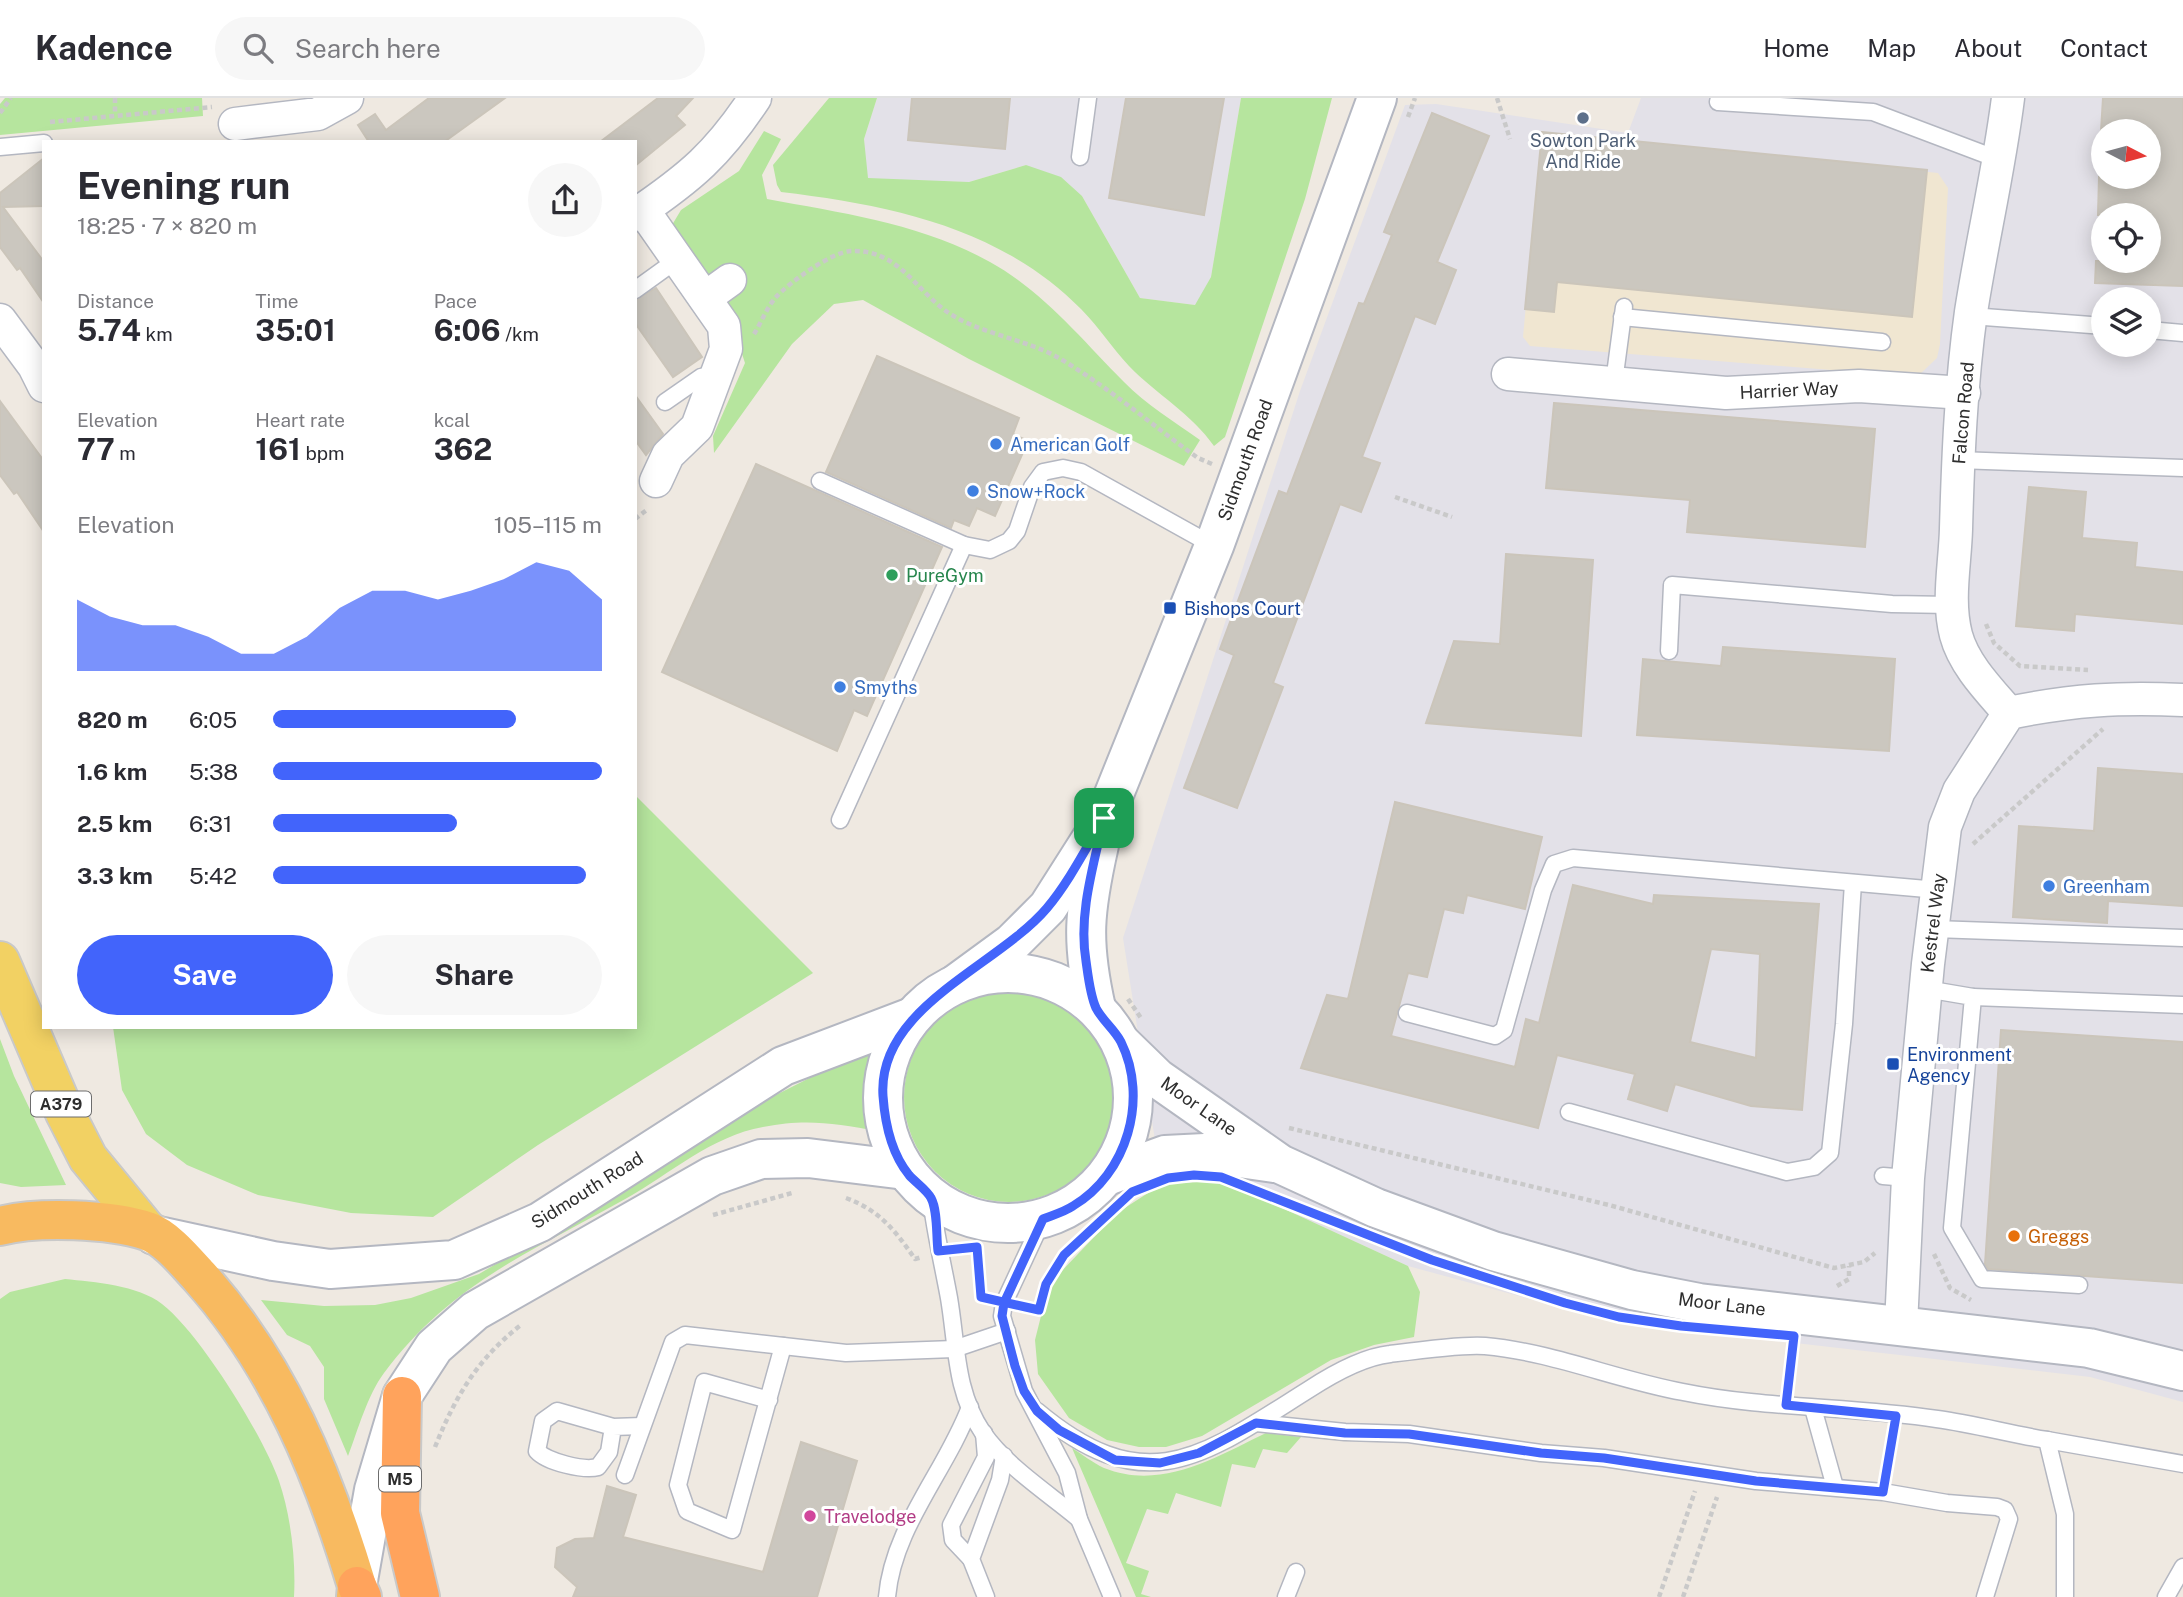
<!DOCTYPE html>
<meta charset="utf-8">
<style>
:root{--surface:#fff;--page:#f7f7f7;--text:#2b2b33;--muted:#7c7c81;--line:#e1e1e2;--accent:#4264fb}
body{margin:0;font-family:"Public Sans",sans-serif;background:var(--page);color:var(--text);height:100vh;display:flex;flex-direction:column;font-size:26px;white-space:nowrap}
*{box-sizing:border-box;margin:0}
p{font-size:23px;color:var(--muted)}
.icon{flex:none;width:38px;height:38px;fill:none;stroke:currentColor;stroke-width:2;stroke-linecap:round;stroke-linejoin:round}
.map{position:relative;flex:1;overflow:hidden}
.details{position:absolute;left:42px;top:42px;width:595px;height:889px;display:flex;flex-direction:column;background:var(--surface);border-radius:0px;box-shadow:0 4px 18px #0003}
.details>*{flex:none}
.needle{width:46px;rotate:96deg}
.tools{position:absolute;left:2091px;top:21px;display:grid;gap:14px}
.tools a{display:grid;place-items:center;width:70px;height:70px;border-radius:50%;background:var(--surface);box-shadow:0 4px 18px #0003;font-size:35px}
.pin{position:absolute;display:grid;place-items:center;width:60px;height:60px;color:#fff;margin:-30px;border-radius:14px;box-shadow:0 4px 10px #0006}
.round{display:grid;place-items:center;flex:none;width:74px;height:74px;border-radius:37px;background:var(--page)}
.headline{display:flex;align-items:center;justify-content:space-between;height:119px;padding:0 35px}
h1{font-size:38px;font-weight:700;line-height:52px}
.metrics{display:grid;grid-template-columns:repeat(3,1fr);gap:10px;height:119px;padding:7px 35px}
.metrics div{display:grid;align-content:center}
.metrics b{font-size:30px;font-weight:700}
.metrics small{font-size:19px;font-weight:400}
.metrics p{font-size:19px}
.chart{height:196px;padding:14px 35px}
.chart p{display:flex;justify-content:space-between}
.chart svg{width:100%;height:126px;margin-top:7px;fill:var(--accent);opacity:.7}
.primary-button{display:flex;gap:14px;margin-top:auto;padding:14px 35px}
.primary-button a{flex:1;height:80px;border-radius:42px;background:var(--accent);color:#fff;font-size:28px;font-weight:700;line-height:80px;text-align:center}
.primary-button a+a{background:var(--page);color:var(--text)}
ul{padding:0 35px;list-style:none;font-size:23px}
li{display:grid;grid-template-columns:112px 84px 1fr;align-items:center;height:52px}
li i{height:18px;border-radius:9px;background:var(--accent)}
header{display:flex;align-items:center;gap:42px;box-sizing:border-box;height:98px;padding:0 35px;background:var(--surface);border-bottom:2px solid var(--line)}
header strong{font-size:33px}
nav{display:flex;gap:38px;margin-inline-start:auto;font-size:24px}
.search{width:490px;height:63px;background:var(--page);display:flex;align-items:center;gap:18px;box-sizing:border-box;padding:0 24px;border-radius:38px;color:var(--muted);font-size:26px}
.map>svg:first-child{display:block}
.industrial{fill:#e3e1e8;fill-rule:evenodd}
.education{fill:#f0e6d1}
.green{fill:#b6e59e}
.building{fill:#cbc7bf;stroke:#cbc5ba;stroke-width:2;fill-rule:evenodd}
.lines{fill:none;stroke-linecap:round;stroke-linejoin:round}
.service-casing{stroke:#b4b7c1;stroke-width:19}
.minor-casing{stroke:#b4b7c1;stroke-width:35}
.tertiary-casing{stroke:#b4b7c1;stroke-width:42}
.secondary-casing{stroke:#b4b7c1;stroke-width:42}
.primary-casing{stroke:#c9c9c9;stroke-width:42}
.trunk-casing{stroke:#c9c9c9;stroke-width:42}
.motorway-casing{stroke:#c9c9c9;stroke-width:42}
.path{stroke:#c9c9c9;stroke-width:4.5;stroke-dasharray:5 3.5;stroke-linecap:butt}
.service{stroke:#fff;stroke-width:16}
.minor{stroke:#fff;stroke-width:32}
.tertiary{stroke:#fff;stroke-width:38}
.secondary{stroke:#fff;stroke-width:38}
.primary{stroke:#f2d163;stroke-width:38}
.trunk{stroke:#f8ba60;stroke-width:38}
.motorway{stroke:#ffa35c;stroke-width:38}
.route-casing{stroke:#fff;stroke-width:14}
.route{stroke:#4264fb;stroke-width:9}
.service-dot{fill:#5c6f8a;stroke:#fff;stroke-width:2.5}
.shop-dot{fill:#3f7fe0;stroke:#fff;stroke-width:2.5}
.leisure-dot{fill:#2e9e5b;stroke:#fff;stroke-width:2.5}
.transit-dot{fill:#1a4fb4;stroke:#fff;stroke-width:2.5}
.food-dot{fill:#e8710a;stroke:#fff;stroke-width:2.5}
.hotel-dot{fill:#d1479c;stroke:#fff;stroke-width:2.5}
.labels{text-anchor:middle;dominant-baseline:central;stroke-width:6;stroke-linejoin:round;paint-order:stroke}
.shield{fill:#fff;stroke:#6d6d6d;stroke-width:2}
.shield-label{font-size:16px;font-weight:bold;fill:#2e2e2e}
.service-label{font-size:18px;fill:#4e5e75;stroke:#fff}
.street-label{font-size:18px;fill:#2e2e2e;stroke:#fff}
.shop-label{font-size:18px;fill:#366cbe;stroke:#fff;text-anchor:start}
.leisure-label{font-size:18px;fill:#27864d;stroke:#fff;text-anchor:start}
.transit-label{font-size:18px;fill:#164399;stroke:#fff;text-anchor:start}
.food-label{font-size:18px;fill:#c56008;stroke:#fff;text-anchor:start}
.hotel-label{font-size:18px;fill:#b23c85;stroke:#fff;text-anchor:start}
</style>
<header>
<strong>Kadence</strong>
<div class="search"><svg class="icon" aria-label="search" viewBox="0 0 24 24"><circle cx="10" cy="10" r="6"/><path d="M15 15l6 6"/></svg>Search here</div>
<nav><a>Home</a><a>Map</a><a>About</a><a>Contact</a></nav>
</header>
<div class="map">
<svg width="2183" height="1499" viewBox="0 0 2183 1499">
<rect width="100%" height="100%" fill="#efe9e1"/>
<!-- industrial -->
<g class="industrial">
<polygon points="877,0 1241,0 1211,179 1196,207 1140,200 1082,98 1026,67 969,84 867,81 864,41"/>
<path d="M1641,0H2183V1304L2090,1279L1614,1224L1408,1168L1280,1109L1215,1083L1162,1086L1123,840L1300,293L1405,7L1436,6L1628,35ZM2104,33H2149V79H2104ZM2104,117H2149V163H2104ZM2104,201H2149V247H2104Z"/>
</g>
<!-- education -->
<polygon class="education" points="1542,34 1938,75 1948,90 1940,246 1937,260 1919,277 1907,278 1530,248 1523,239"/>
<!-- green -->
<g class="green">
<polygon points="5,0 202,0 203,18 0,37 0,6"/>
<path d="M829,0H877L864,41L868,80L969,84L1026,67L1061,79L1082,98L1140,200L1195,207L1211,179L1241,0H1332L1305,101L1225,339L1214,348C1192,316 1156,296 1129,268C1112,250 1099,229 1081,211C1001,130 891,107 781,94L777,87L773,67Z"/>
<path d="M764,33L781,41L762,77L767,101C843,115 922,126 990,164C1044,194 1082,242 1124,284C1145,306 1175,324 1200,342L1184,368L969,261L863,202L834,206L792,246L714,355L713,338L745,265L730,219L672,127L681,112L739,73Z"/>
<polygon points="635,697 813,875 538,1047 433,1119 351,1115 258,1097 187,1067 146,1036 122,992 113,929 635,929"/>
<circle cx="1009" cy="999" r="105"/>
<polygon points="0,941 14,978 66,1087 21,1089 0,1085"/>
<path d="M882,946C873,977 866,1003 879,1033C835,1026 808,1020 763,1029C712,1038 671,1075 627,1100C532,1154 452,1184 384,1275C367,1298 358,1332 348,1358L324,1301V1269L310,1248L287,1237L261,1202L324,1208L375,1207L411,1200L479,1176L627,1088L691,1040L855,957Z"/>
<polygon points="1215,1083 1280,1109 1408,1168 1420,1194 1414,1239 1374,1247 1331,1262 1202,1338 1166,1349 1139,1349 1107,1342 1069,1320 1038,1276 1035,1242 1044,1206 1057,1178 1117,1115 1162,1086"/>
<path d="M65,1181C94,1184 138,1187 162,1206C199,1234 264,1339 279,1383C291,1418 296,1463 294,1499H0V1201L10,1194Z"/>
<path d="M1266,1335L1301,1339L1287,1355L1263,1351L1255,1370L1232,1366L1221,1409L1176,1395L1168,1416L1147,1411L1126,1465L1149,1473L1141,1496L1151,1499H1136L1072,1350C1082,1356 1093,1365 1104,1370C1162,1393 1216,1359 1266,1335Z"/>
</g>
<!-- building -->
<g class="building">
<polygon points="429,0 505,0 444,44 369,44 358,27 375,16 386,32"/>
<polygon points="658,0 693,0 676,18 685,27 635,68 635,44 600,44"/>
<polygon points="912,0 1010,0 1005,51 908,42"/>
<polygon points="1126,0 1224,0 1204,117 1109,100"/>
<polygon points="2103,0 2183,0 2183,188 2095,185 2096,163 2149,163 2149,117 2098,117 2099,79 2149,79 2149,33 2101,33"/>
<polygon points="1432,15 1489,38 1437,164 1456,172 1435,226 1415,218 1362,359 1380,365 1361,414 1340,406 1273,585 1283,589 1237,710 1184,690 1234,557 1220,551 1279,393 1287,396 1359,205 1364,206 1392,137 1384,134"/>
<polygon points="1542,34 1927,72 1912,219 1557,184 1554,214 1525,211"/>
<polygon points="44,60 44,108 3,109 44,164 44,205 20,170 17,172 0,149 0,95"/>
<polygon points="656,190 702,259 673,279 635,225 635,202"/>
<polygon points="877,258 1019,320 1013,336 1028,343 995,418 977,410 969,428 954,422 951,430 826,374"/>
<polygon points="635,297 663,336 646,357 635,342"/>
<polygon points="0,303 44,363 44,434 17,394 14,396 0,377"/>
<polygon points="1554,305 1875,331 1865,449 1687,434 1690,402 1546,390"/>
<polygon points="756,366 942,449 867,618 854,612 837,653 662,574"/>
<polygon points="2029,389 2086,394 2082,440 2137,445 2135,469 2183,474 2183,526 2075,516 2074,533 2016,528"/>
<polygon points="1506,456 1593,462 1581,638 1426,625 1454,543 1500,546"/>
<polygon points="1723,549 1895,561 1889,653 1637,637 1643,561 1721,568"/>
<polygon points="2098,670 2183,676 2183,808 2108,803 2107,825 2013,819 2019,728 2094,733"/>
<path d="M1395,704L1542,739L1525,811L1467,797L1463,815L1444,811L1427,879L1408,875L1391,938L1515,969L1526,921L1539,925L1573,787L1653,806L1654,797L1819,806L1802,1012L1751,1008L1675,986L1667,1013L1628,1001L1635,976L1557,957L1538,1030L1301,970L1327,897L1348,901ZM1711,851L1760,856L1756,960L1690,944Z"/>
<polygon points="2001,932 2183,944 2183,1185 1988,1171 1985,1166"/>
<polygon points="801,1344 857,1363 817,1499 573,1499 577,1489 555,1469 557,1450 575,1441 594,1440 607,1388 636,1397 623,1439 763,1474"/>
</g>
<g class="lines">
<!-- service casing -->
<g class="service-casing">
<g id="service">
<polyline points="1719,0 1718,4 1873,14 2000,62"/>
<polyline points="0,49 44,45"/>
<polyline points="1080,59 1088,0"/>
<polyline points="635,192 678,161"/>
<polyline points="1971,218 2104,228"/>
<polyline points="1622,219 1882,244"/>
<polyline points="2149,232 2183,235"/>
<polyline points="1614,284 1624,209"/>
<polyline points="665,304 701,279 718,276"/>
<polyline points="1958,362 2183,370"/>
<polyline points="820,383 964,447 990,452 1009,443 1017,433 1032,389 1043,374 1063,370 1081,374 1214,448"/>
<polyline points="1669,553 1672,487 1892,506 1950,507"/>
<polyline points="840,722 964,447"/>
<polyline points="1934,831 2183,840"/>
<polyline points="1926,891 1973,899 1952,1130 1982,1181 2079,1187"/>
<polyline points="1973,899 2183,907"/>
<polyline points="1407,915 1495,938 1504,932 1543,792 1554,766 1573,760 1938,792"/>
<polyline points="1569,1014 1787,1074 1814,1069 1830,1055 1844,926 1853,785"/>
<polyline points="1883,1078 1908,1080"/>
<path d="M931,1100C935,1134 943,1167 949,1200C957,1247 955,1294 983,1335C1007,1369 1048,1395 1079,1421"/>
<polyline points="1043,1121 1004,1205 1002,1218 1024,1293 1067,1375 1079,1421 1112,1499"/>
<polyline points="769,1302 704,1284 678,1387 687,1413 732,1432 783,1248"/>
<polyline points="1813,1310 1835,1389"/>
<path d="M1037,1313C1147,1405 1203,1358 1308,1292C1331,1277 1362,1259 1390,1256C1413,1253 1464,1246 1485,1248C1552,1254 1617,1282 1683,1294C1766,1311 1853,1308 1937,1321C1974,1326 2010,1336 2047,1342L2065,1416V1499"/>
<polyline points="1256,1325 1345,1334 1409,1336 1541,1355 1604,1360 1756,1383 1883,1394 1947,1405 1997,1409 2005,1412 2009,1421 1985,1499"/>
<path d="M613,1329L609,1354L598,1369C584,1373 547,1364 537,1353L543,1323L557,1313L613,1329L642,1328"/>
<polyline points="2047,1342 2183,1366"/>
<polyline points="625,1377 673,1244 685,1237 846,1255 954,1251 1007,1233"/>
<polyline points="971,1461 953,1442 951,1427 986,1359 984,1335"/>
<path d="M887,1499C893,1429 946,1373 970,1309"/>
<polyline points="986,1499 971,1461 1000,1382 1004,1358"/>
<polyline points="1286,1499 1296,1474"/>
<polyline points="2166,1499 2183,1469"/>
</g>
</g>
<!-- minor casing -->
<g class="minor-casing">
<g id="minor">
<path d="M2008,0C1999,72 1982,143 1971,214C1961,286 1958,359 1956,431C1955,467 1947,502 1956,537C1964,567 1990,593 2009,615"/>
<polyline points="235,26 318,16 347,0"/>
<polyline points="643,112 724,228 726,251 697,329 668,357 656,383"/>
<path d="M635,117C691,79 718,56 755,0"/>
<polyline points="705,200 730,182"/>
<polyline points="0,222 34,268 44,288"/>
<polyline points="1508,276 1726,295 1859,288 1964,295"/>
<path d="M1901,1227L1908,1080L1928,866L1945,729L1959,693L2009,615C2072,602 2119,599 2183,602"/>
</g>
</g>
<!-- tertiary casing -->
<g class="tertiary-casing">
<g id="tertiary">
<polyline points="956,886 1012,845 1048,809 1104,721 1214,448 1377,0"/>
<path d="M1096,910C1081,843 1084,814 1099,747"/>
</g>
</g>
<!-- secondary casing -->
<g class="secondary-casing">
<g id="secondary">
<circle cx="1008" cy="1000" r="125"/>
<polyline points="1122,946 1157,980 1280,1066 1376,1110 1493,1153 1632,1192 1699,1205 2089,1250 2183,1273"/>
<polyline points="1107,1078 1165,1057 1205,1055 1274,1065"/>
<polyline points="154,1137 273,1163 330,1171 454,1162 540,1124 783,968 912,919"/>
<polyline points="357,1488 374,1392 402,1298 434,1249 475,1213 712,1078 761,1061 808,1060 905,1072"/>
</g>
</g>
<!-- primary casing -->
<g class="primary-casing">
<polyline id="primary" points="0,863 65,1015 88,1060 148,1133"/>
</g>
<!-- trunk casing -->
<g class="trunk-casing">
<path id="trunk" d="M0,1128C38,1118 110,1121 147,1133C167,1140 186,1164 199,1178C279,1267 323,1375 357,1488L356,1499"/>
</g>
<!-- motorway casing -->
<g class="motorway-casing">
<g id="motorway">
<polyline points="402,1298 400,1415 420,1499"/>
<polyline points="357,1488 362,1499"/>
</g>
</g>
<!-- path -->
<g class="path">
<polyline points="115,0 115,17"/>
<polyline points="1497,0 1510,41"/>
<polyline points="0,15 11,0"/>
<polyline points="1408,19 1415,0"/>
<polyline points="50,24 212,9"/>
<path d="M754,236C761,225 767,209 776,199C789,185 832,153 852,153C896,152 912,186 942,210C973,235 1024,240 1059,260C1108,289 1152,327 1198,360L1212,366"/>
<polyline points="1395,399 1452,419"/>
<polyline points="635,421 648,411"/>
<polyline points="1986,526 1994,545 2020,568 2088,572"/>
<polyline points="1973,746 2103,631"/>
<polyline points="1128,901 1141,920"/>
<polyline points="1289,1030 1609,1107 1834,1170 1864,1164 1875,1155"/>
<path d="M846,1100C879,1112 895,1132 915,1161L922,1159"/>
<polyline points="713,1117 792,1095"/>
<polyline points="958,1151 977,1149 981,1199 986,1200"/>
<polyline points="1934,1156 1950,1190 1971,1202"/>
<polyline points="1837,1188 1849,1181 1849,1168"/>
<path d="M1025,1209L1039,1212C1051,1165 1079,1141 1114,1109"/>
<polyline points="1788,1289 1793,1246"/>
<path d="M435,1349C455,1299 478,1260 521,1227"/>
<polyline points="1886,1375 1893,1336"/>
<polyline points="1659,1499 1695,1393"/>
<polyline points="1683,1499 1717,1399"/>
</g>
<!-- service -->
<use href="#service" class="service"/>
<!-- minor -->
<use href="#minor" class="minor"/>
<!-- tertiary -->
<use href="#tertiary" class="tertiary"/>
<!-- secondary -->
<use href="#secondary" class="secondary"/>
<!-- primary -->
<use href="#primary" class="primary"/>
<!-- trunk -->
<use href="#trunk" class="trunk"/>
<!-- motorway -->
<use href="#motorway" class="motorway"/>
</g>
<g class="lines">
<!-- route casing -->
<g class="route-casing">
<path id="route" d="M1104,720C1094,766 1078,816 1086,863C1088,877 1090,897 1096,910C1102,922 1115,932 1121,944C1149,1001 1127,1076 1073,1108C1064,1114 1053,1117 1043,1121L1004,1205L1002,1218L1015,1268L1024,1293L1037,1313L1059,1332L1115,1362L1160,1365L1199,1355L1256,1325L1345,1335L1409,1336L1541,1355L1604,1360L1756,1383L1883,1394L1896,1318L1786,1307L1794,1238L1681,1228L1619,1219L1565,1205L1432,1162L1221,1079L1194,1077L1168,1080L1132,1094L1064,1157L1046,1186L1039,1212L981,1199L977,1149L938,1153C936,1138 938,1113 931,1100C927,1092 915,1084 909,1077C891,1055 885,1026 883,998C877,909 997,869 1047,810C1069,784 1086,750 1104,720"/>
</g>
<!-- route -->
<use href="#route" class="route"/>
</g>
<!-- markers -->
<circle class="service-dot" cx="1583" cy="20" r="7"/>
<g class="shop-dot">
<circle cx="996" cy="346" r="7"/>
<circle cx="973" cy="393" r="7"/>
<circle cx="840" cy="589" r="7"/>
<circle cx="2049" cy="788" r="7"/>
</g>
<circle class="leisure-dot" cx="892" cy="477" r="7"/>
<g class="transit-dot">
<rect x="1163" y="503" width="14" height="14" rx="3.5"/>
<rect x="1886" y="959" width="14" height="14" rx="3.5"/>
</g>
<circle class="food-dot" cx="2014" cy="1138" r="7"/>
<circle class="hotel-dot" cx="810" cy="1418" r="7"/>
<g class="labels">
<!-- shield labels -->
<g class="shield">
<rect x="31" y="993.5" width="60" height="25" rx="5"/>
<rect x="379" y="1368.5" width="42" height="25" rx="5"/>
</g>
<g class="shield-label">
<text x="61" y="1006">A379</text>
<text x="400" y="1381">M5</text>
</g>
<!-- service labels -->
<g class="service-label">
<text x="1583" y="42">Sowton Park<tspan x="1583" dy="21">And Ride</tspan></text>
</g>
<!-- street labels -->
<g class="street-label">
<text transform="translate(1789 292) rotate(-3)">Harrier Way</text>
<text transform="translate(1963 315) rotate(-85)">Falcon Road</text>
<text transform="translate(1245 362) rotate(-70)">Sidmouth Road</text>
<text transform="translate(1933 825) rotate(-83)">Kestrel Way</text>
<text transform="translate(1199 1008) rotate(35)">Moor Lane</text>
<text transform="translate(587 1092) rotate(-32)">Sidmouth Road</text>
<text transform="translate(1722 1206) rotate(7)">Moor Lane</text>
</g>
<!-- shop labels -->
<g class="shop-label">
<text x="1010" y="346">American Golf</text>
<text x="987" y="393">Snow+Rock</text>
<text x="854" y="589">Smyths</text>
<text x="2063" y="788">Greenham</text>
</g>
<!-- leisure labels -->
<g class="leisure-label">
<text x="906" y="477">PureGym</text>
</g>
<!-- transit labels -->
<g class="transit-label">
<text x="1184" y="510">Bishops Court</text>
<text x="1907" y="956">Environment<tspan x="1907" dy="21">Agency</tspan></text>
</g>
<!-- food labels -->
<g class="food-label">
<text x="2028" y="1138">Greggs</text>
</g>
<!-- hotel labels -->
<g class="hotel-label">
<text x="824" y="1418">Travelodge</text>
</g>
</g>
</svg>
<div class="tools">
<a><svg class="needle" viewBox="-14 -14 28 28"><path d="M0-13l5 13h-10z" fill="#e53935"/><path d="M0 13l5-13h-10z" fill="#7c7c81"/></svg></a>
<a><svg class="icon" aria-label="locate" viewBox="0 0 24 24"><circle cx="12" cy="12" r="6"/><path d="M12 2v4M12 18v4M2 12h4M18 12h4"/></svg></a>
<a><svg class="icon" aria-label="layers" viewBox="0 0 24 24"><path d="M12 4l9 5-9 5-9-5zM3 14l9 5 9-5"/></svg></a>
</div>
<div class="pin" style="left:1104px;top:720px;background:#1e9e55"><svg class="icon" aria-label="arrive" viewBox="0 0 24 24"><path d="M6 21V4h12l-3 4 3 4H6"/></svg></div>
<section class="details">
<div class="headline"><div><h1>Evening run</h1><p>18:25 · 7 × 820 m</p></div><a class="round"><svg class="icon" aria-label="share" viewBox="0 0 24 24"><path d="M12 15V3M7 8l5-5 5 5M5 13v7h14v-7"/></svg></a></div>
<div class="metrics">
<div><p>Distance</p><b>5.74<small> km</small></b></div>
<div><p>Time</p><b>35:01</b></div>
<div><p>Pace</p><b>6:06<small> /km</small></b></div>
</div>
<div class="metrics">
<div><p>Elevation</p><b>77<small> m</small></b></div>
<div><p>Heart rate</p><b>161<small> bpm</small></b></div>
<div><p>kcal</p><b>362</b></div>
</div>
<div class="chart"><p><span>Elevation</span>105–115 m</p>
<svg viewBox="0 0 160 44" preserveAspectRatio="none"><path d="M0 44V19L10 25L20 28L30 28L40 32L50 38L60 38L70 32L80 22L90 16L100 16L110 19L120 16L130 12L140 6L150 9L160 19V44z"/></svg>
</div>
<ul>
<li><b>820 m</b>6:05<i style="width:74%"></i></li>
<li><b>1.6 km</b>5:38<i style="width:100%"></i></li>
<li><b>2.5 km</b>6:31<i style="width:56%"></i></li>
<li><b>3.3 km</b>5:42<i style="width:95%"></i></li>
</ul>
<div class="primary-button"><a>Save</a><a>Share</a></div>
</section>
</div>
